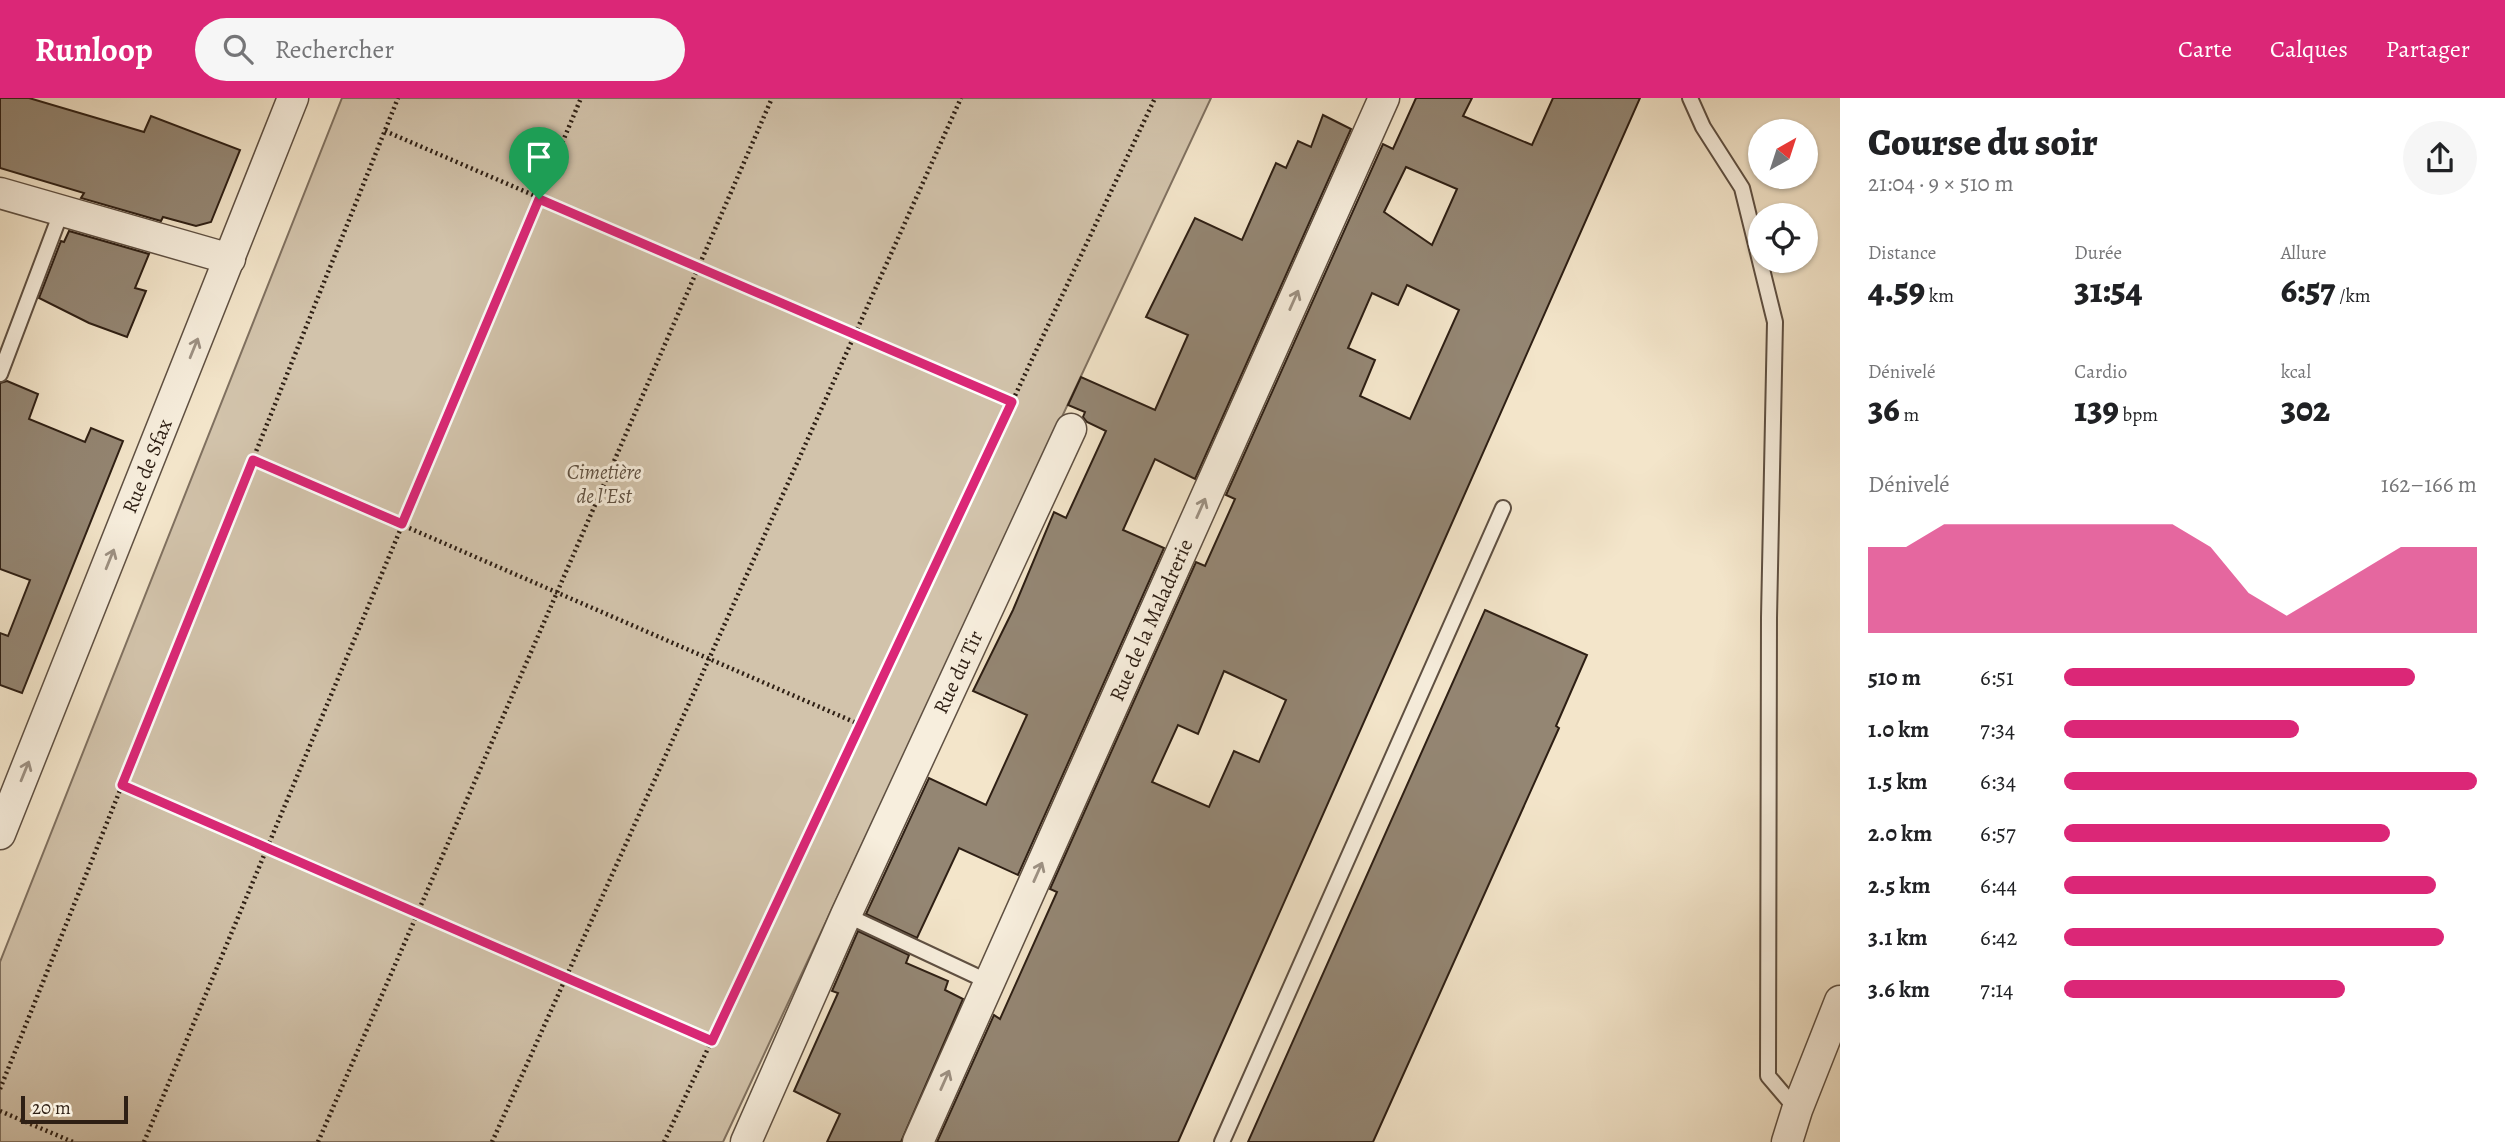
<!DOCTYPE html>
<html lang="fr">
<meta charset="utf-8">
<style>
:root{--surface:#fff;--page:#f6f6f6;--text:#202124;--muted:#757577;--accent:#db2777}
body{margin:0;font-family:Alegreya,serif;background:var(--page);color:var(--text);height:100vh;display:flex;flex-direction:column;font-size:26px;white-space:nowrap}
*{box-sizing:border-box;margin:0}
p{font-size:23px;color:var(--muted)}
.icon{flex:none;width:38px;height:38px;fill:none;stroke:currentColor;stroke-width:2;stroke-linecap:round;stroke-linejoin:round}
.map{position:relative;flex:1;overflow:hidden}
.sheet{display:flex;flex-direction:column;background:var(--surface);width:665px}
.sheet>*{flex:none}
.needle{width:46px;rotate:39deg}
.controls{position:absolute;left:1748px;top:21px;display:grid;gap:14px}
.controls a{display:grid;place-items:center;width:70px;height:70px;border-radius:50%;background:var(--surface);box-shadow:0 2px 5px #0004;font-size:35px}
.scale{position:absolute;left:21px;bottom:18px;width:107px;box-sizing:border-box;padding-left:7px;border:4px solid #2e1f14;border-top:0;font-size:19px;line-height:24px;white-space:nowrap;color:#2e1f14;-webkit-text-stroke:5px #f7eedd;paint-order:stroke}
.pin{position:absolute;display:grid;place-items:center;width:60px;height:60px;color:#fff;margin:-72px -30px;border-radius:50% 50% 50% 0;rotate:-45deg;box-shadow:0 0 7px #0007}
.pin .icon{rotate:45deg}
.round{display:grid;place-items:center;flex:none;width:74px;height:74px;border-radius:37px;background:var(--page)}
.overview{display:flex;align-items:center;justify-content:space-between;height:119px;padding:0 28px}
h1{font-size:38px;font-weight:800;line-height:52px}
.figures{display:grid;grid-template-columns:repeat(3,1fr);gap:10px;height:119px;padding:7px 28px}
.figures div{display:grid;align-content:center}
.figures b{font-size:35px;font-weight:800}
.figures small{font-size:19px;font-weight:400}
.figures p{font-size:19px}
.chart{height:196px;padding:14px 28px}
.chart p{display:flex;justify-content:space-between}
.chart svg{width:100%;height:126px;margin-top:7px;fill:var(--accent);opacity:.7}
ul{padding:0 28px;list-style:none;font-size:23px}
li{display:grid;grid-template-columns:112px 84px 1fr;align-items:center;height:52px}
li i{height:18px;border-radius:9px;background:var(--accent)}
header{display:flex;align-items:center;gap:42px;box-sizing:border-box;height:98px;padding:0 35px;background:var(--accent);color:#fff}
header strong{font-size:33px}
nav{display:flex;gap:38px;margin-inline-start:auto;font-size:24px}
.search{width:490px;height:63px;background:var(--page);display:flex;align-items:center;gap:18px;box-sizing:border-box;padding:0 24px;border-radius:38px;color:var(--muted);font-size:26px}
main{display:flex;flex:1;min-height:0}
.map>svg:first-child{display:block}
.green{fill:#d2c3ab;stroke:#807160;stroke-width:2}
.building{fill:#948673;stroke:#2e1f14;stroke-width:2;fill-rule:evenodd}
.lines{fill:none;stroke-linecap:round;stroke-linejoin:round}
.lane-casing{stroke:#5f5042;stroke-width:18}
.street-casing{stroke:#5f5042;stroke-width:33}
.path{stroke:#2e1f14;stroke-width:4.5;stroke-dasharray:2 3.5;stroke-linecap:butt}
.lane{stroke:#f7eedd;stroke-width:14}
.street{stroke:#f7eedd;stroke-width:30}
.oneway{stroke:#9d9183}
.route-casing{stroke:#fff;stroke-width:14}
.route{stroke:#db2777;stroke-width:9}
.labels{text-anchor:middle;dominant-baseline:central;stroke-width:6;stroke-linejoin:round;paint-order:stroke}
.street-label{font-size:21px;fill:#2e1f14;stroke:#f7eedd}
.park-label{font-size:21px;font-style:italic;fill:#5f5041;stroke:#f7eedd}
</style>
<header>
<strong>Runloop</strong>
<div class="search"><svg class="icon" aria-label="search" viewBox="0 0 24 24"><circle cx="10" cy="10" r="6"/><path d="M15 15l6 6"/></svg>Rechercher</div>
<nav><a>Carte</a><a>Calques</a><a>Partager</a></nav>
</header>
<main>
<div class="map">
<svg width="1840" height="1044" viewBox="0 0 1840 1044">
<rect width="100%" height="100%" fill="#f3e5ca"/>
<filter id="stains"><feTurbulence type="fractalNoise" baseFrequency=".00286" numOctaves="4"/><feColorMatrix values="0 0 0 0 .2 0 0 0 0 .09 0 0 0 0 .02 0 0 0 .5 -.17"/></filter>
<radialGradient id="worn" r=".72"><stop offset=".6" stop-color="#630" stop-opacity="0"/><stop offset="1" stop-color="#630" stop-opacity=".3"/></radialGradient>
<!-- green -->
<polygon class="green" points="342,0 1211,0 723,1044 0,1044 0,864"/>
<!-- building -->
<g class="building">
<polygon points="0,0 29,0 144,34 151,18 240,52 211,124 196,128 163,119 161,123 81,100 84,95 0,70"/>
<path d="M1416,0H1472L1463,18L1532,47L1553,0H1640L1178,1044H937L994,917L1000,921L1057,794L1050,791L1196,464L1205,468L1235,401L1226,397L1383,46L1393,51ZM1406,69L1457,91L1432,147L1384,114ZM1407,187L1459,212L1410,321L1360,298L1375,262L1348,250L1372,195L1398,207ZM1224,573L1286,602L1259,664L1234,653L1209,709L1152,684L1178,627L1198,636Z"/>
<polygon points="1323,17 1351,31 1195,381 1155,361 1123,432 1164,450 1018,777 959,750 917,840 866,816 929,680 986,707 1027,617 973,593 1013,512 1054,414 1066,420 1106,333 1087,324 1083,319 1085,314 1068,307 1081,279 1155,312 1188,237 1146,219 1195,120 1242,142 1276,65 1286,70 1298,43 1311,49"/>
<polygon points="69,133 149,156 135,190 146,193 127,239 89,225 39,200 61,143 64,144"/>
<polygon points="7,283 38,296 29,321 85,344 91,330 123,343 22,595 0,587 0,535 8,538 30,482 0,471 0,285"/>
<polygon points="1485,512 1587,557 1556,628 1559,630 1373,1044 1248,1044"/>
<polygon points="858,833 909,857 906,865 948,883 945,892 963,901 901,1044 827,1044 840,1016 794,993 838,895 832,893"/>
</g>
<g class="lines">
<!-- lane casing -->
<g class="lane-casing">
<g id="lane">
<polyline points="1690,0 1703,29 1742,90 1775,224 1769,520 1768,978 1797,1012"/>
<polyline points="0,276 62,112"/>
<polyline points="846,817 989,884"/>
<polyline points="1222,1044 1503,410"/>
</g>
</g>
<!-- street casing -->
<g class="street-casing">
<g id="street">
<polyline points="0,95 230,161"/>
<polyline points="0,736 293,0"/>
<polyline points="746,1044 846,817 1071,331"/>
<polyline points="918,1044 1384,0"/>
<polyline points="1787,1044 1797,1012 1840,903"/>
</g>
</g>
<!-- path -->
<g class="path">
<polyline points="385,33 1012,304"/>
<polyline points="253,362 861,627"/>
<polyline points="122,687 712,943"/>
<polyline points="0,991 398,0"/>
<polyline points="0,1013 73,1044"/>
<polyline points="144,1044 581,0"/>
<polyline points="318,1044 772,0"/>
<polyline points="492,1044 961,0"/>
<polyline points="664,1044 1155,0"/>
</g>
<!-- lane -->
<use href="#lane" class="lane"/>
<!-- street -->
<use href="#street" class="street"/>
</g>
<!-- one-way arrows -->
<defs><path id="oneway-shaft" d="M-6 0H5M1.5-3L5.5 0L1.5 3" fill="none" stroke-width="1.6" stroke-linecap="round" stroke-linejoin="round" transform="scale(1.75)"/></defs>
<g class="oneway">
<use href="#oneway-shaft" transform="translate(1294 202) rotate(-66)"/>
<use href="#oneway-shaft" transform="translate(194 250) rotate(-68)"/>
<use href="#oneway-shaft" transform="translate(1201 410) rotate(-66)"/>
<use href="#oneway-shaft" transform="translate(110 461) rotate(-68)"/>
<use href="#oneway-shaft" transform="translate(25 673) rotate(-68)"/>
<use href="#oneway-shaft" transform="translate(1038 774) rotate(-66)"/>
<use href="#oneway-shaft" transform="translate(945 982) rotate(-66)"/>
</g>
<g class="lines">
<!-- route casing -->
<g class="route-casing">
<polygon id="route" points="539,101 1012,304 712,943 122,687 253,362 402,426"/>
</g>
<!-- route -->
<use href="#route" class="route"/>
</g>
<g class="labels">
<!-- street labels -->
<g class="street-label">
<text transform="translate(147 368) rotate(-68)">Rue de Sfax</text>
<text transform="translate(1151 522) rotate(-66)">Rue de la Maladrerie</text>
<text transform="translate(958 574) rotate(-65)">Rue du Tir</text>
</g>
<!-- park labels -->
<g class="park-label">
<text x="604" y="374">Cimetière<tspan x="604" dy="24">de l'Est</tspan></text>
</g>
</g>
<rect width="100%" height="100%" filter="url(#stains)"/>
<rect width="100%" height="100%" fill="url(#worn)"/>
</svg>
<div class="controls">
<a><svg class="needle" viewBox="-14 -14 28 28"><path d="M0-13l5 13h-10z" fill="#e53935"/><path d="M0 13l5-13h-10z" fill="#757577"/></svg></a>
<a><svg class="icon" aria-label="locate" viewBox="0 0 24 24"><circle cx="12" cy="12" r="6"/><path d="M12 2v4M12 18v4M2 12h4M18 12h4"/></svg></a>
</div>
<div class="scale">20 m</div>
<div class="pin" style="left:539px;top:101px;background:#1e9e55"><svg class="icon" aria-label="arrive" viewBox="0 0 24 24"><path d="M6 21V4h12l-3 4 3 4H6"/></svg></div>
</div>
<section class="sheet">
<div class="overview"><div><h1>Course du soir</h1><p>21:04 · 9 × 510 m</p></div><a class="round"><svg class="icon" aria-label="share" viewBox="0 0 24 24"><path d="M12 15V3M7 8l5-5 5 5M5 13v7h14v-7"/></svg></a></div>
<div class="figures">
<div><p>Distance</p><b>4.59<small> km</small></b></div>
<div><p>Durée</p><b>31:54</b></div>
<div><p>Allure</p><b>6:57<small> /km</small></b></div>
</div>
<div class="figures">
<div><p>Dénivelé</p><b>36<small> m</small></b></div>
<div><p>Cardio</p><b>139<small> bpm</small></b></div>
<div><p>kcal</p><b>302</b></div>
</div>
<div class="chart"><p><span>Dénivelé</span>162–166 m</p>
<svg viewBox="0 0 160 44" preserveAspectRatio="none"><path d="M0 44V14L10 14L20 6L30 6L40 6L50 6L60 6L70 6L80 6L90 14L100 30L110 38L120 30L130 22L140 14L150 14L160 14V44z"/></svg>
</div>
<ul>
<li><b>510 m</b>6:51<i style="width:85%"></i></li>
<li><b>1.0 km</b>7:34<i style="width:57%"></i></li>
<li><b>1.5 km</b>6:34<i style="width:100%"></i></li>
<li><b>2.0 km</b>6:57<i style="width:79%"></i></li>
<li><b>2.5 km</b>6:44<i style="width:90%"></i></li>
<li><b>3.1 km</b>6:42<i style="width:92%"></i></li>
<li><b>3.6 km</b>7:14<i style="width:68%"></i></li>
</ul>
</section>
</main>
